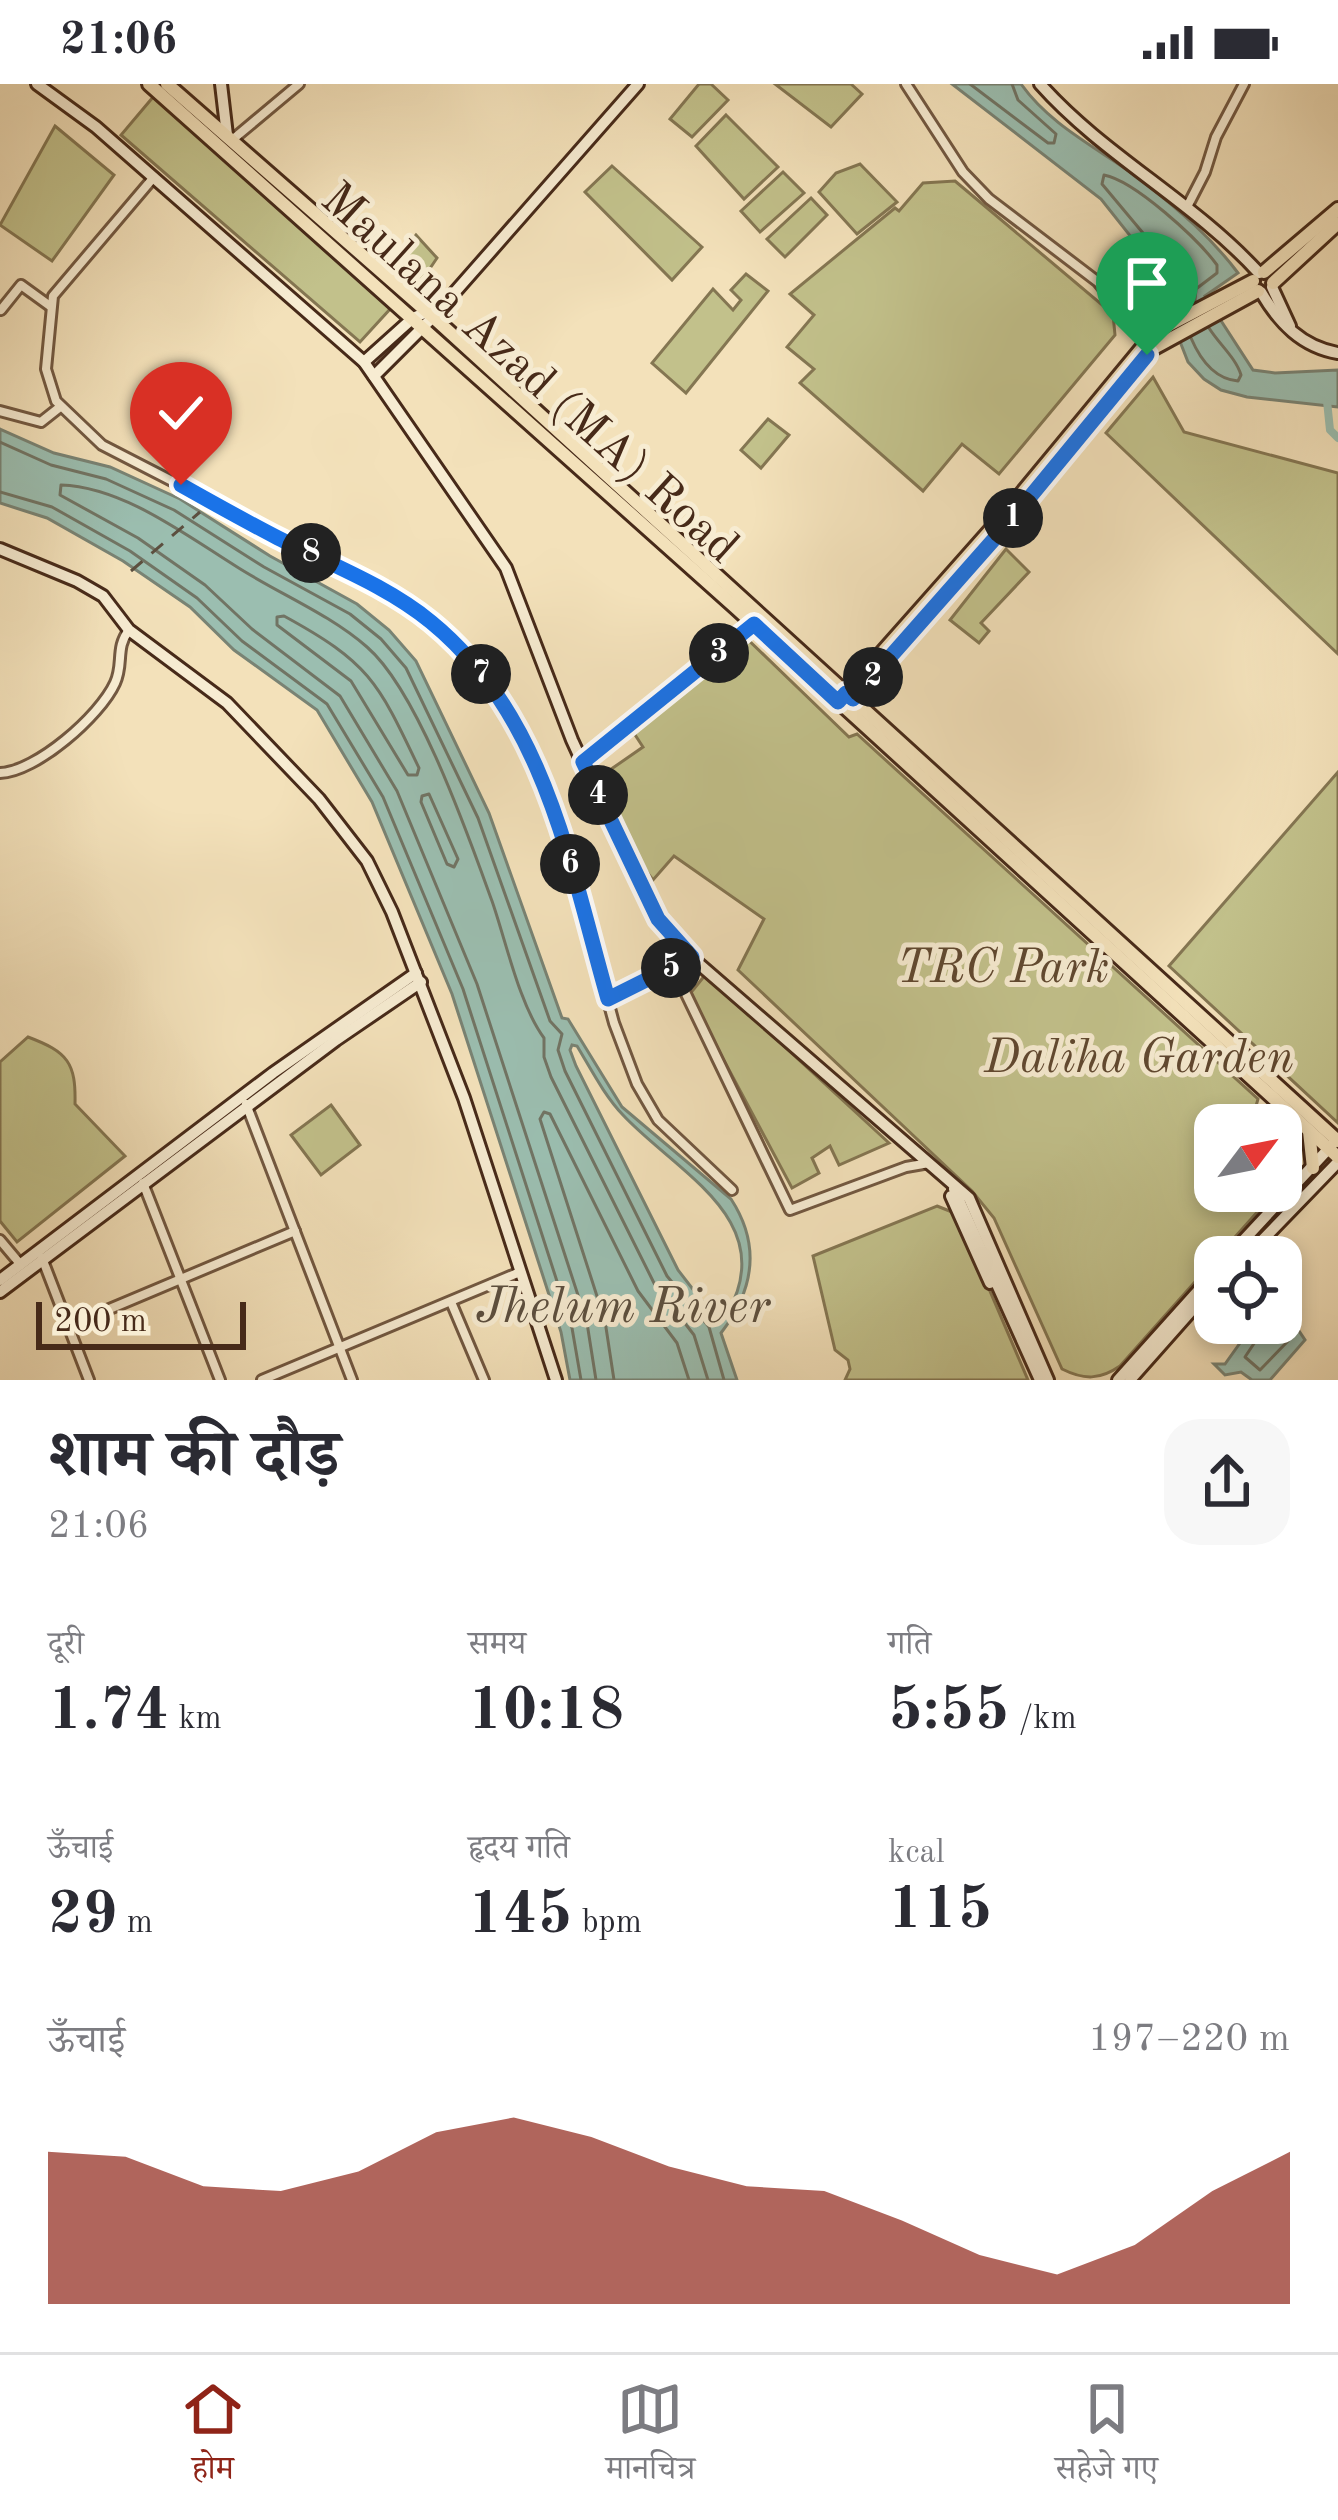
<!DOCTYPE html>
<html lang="hi">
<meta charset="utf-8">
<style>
:root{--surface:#fff;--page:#f7f7f7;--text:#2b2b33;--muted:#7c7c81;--line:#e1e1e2;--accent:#8f2418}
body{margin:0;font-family:"Old Standard TT","Noto Serif Devanagari",serif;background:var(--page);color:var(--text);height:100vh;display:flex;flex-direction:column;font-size:45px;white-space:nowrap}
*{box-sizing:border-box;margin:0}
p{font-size:39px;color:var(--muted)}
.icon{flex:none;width:66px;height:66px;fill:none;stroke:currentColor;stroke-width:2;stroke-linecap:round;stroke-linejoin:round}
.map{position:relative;height:1296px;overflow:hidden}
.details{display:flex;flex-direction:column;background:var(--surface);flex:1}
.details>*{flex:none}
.needle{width:78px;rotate:58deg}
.tools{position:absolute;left:1194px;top:1020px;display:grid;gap:24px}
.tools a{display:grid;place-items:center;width:108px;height:108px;border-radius:24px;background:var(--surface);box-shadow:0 6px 18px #0003;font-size:60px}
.scale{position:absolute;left:36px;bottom:30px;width:210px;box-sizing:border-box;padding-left:12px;border:6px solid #472a19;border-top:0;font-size:33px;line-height:42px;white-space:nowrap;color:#472a19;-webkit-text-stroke:9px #f7ecd2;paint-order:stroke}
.pin{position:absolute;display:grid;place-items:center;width:102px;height:102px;color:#fff;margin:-123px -51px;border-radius:50% 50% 50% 0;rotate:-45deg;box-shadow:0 0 12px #0007}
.pin .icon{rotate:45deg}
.km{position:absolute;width:60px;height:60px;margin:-30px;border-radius:50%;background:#222;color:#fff;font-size:33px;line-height:60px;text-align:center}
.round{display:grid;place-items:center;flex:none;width:126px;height:126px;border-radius:36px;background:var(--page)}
.head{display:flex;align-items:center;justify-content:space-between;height:204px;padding:0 48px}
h1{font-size:66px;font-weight:700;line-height:90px}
.metrics{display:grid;grid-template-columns:repeat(3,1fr);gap:18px;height:204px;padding:12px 48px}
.metrics div{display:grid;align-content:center}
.metrics b{font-size:60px;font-weight:700}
.metrics small{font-size:33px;font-weight:400}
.metrics p{font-size:33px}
.chart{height:336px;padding:24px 48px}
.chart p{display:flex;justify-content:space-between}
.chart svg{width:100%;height:216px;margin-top:12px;fill:var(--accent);opacity:.7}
.status{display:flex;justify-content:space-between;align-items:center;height:84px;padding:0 60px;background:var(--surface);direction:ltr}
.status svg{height:33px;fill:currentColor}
.tabs{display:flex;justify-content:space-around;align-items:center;height:168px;border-top:3px solid var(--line);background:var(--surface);font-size:33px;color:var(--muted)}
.tabs a{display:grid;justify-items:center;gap:6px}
.tabs .selected{color:var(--accent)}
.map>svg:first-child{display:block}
.green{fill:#c2c18b;stroke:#847652;stroke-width:3}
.water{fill:#9bbeb0;stroke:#798374;stroke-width:3;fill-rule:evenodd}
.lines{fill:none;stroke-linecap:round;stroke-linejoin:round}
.shore{stroke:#717464;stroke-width:3}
.canal{stroke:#9bbeb0;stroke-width:8}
.ferry{stroke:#5c4f3f;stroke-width:3;stroke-dasharray:15 12;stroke-linecap:butt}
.street-casing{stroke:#725841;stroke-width:14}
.secondary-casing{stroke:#472a19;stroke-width:16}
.primary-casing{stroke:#472a19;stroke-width:18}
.street{stroke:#f7ecd2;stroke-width:8}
.secondary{stroke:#f7ecd2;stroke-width:10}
.primary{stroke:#f3e1ba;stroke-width:12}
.route-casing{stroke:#fff;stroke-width:24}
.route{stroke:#1a73e8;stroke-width:15}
.labels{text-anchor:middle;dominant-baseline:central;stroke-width:10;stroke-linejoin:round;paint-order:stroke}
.street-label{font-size:48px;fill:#472a19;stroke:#f7ecd2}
.park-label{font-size:48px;font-style:italic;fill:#604830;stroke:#f7ecd2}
.water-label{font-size:51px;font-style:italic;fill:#5c4f3f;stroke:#f7ecd2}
</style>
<div class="status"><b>21:06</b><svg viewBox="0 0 49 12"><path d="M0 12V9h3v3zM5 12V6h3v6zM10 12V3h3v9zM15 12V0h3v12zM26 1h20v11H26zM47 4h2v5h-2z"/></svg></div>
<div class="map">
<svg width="1338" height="1296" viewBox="0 0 1338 1296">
<rect width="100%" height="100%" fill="#f3e1ba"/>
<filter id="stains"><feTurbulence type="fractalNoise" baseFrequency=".00167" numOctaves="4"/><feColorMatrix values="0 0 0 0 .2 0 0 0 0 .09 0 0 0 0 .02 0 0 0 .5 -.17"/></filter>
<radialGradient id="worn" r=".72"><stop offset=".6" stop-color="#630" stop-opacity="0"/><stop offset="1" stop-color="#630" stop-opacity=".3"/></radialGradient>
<!-- green -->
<g class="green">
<polygon points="699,0 711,0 728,16 692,53 670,35"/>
<polygon points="775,0 851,0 862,10 831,43"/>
<polygon points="154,12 391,224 360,258 121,51"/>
<polygon points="726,31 778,83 744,115 696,62"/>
<polygon points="55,42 114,91 52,177 0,141"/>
<polygon points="860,80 897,118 857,150 819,108 836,89"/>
<polygon points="612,82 702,163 672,196 585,108"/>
<polygon points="783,88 804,109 760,148 741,127"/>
<polygon points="955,97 1113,230 1115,251 999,390 962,360 923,407 800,299 814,285 787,263 814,231 790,210 895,124 899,127 923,99"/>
<polygon points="811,114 827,131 785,173 767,155"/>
<polygon points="416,151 437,174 420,199 394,178"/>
<polygon points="746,190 768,207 686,309 652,279 713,205 733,226 741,216 731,206"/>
<polygon points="1153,293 1184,348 1338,389 1338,570 1106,349"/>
<polygon points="768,335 789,351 761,384 741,366"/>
<polygon points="1006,465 1029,488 981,539 989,547 979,559 950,536"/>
<path d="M740,548L849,653L857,650L1258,1015L1256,1022L1277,1041H1215V1107H1276L1120,1282C1100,1296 1084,1296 1062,1285L994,1134L972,1107L738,886L764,835L674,772L653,796L627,762L607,688L643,663L628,640Z"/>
<polygon points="1338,688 1338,1039 1169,882"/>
<polygon points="706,890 889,1059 839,1081 830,1062 812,1074 819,1089 792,1104 689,911"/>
<path d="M28,953C68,968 76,979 75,1020L125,1072L17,1158L0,1137V978Z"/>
<polygon points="331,1021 360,1061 321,1091 291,1051"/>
<polygon points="937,1122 957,1130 1028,1296 845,1296 850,1285 848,1276 835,1266 813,1172"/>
</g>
<!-- water -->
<g class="water">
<path d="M952,0H1021C1052,44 1104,67 1145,99C1179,126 1212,154 1238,189L1205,212L1253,286L1275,289L1338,286V323L1247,313L1221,306L1204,295L1188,278L1147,173L1101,115Z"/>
<path d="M0,345L54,369L110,383L180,415L270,472L357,520L389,546L416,577L489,729L562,934L568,935L622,1023L731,1115C761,1161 754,1206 721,1249L737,1296H570L561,1248L452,910L372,718L317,626L234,566L190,523L123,477L47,434L0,419ZM572,961L577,962C591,985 604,1011 623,1031C676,1088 781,1136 727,1230H712L678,1186L576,982L570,966Z"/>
<polygon points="1281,1220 1305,1256 1270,1296 1252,1296 1241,1288 1225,1291 1214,1280 1225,1280 1250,1245 1249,1239 1281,1239"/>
</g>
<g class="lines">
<!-- shore -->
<g class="shore">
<polyline points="970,0 1048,59 1054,59 1056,50 1018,16 1012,0"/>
<path d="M1179,226L1158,167L1102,100L1104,91C1135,97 1198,155 1217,181V189L1196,205L1195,217"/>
<path d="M1191,254C1200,275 1214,295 1238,297L1241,291C1236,274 1219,260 1209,244"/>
<polyline points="0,358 51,381 106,395 174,426 264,483 350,530 381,555 406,584 478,734 550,937 562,950 558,966 565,987 667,1192 709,1243 724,1296"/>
<polyline points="0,408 52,423 130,467 197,514 242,557 327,620 383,713 463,905 572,1244 581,1296"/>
<path d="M284,532C370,579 378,598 419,684L417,691H408L351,597L277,541V533Z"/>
<polygon points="429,710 458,775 454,783 447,780 421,718 422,712"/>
<polyline points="1261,1239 1261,1249 1245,1273 1260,1286 1288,1257 1279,1239"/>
<path d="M596,1296L587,1239L477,900L397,707L340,612L252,545L205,501L138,454L60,411L61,401C122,403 183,449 234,481C277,509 328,529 367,563C418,607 468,751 492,817C506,857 519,920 544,954V973L551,993L654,1199L694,1251L708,1296"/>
<polyline points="614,1296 605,1237 540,1035 544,1028 550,1030 638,1207 677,1259 689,1296"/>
</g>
<!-- canal -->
<polyline class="canal" points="1327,317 1330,346 1338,354"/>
<!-- ferry -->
<polyline class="ferry" points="131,487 200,428"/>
<!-- street casing -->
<g class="street-casing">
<g id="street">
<polyline points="906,0 963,88 989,115 1098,198 1147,259"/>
<polyline points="232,56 299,0"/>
<polyline points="154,93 53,212 46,285 56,317 102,361 382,505 431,537 466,572 510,630 536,679 561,744 614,939 637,1000 658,1036 732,1106"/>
<polyline points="1188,121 1205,88 1216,53 1244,0"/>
<polyline points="1,226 21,201 50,222"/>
<polyline points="0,327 41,338 60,323"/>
<path d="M0,689C36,688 100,632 115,599C124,580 115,564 129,546"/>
<polyline points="691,873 673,883 790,1126 906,1083 929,1079"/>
<polyline points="608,915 673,883"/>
<polyline points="246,1020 352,1296"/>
<polyline points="143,1099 220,1296"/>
<polyline points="0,1156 21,1181"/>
<polyline points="42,1174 89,1296"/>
<polyline points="451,1218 484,1296"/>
<polyline points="69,1242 295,1147"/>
<polyline points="262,1296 520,1188"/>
</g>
</g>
<!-- secondary casing -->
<g class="secondary-casing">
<g id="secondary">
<polyline points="37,0 96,43 364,278 506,484 572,656 633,789 658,835 691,873 969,1114 1048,1296"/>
<polyline points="221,0 227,51"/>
<path d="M1040,0C1104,72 1192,116 1259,189"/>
<polyline points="1272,203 1290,242"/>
<path d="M1261,208C1279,239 1302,263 1338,269"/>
<polyline points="364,278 413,234 431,226"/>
<polyline points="374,292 433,233 638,0"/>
<polyline points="0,465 77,497 103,512 129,546 227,619 319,715 367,777 392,828 464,1014 556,1296"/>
<polyline points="583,678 755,540"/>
<polyline points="954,1105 1040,1296"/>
<polyline points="951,1112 990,1199"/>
<polyline points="1228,1173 1332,1061"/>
<polyline points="1246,1173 1338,1078"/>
<polyline points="0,1196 273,989 416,889"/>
<polyline points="0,1208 336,956 421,898"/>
<polyline points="1118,1296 1215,1188"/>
<polyline points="1130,1296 1215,1200"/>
</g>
</g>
<!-- primary casing -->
<g class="primary-casing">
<g id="primary">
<polyline points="149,0 735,523 1338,1073"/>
<polyline points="167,0 433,233 1338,1057"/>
<polyline points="1264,188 1338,125"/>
<polyline points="1273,199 1338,139"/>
<polyline points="841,615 1004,431 1147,258 1169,241 1253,197"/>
<polyline points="849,619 1011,436 1152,265 1258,207"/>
<polyline points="1309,1047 1313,1084"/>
</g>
</g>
<!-- street -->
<use href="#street" class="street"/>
<!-- secondary -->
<use href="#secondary" class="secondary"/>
<!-- primary -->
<use href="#primary" class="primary"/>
</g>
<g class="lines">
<!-- route casing -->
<g class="route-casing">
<path id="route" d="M181,401C213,419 245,437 278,454C329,480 386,501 431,538C545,631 570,782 608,915L692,873L658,835L583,678L754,540L838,618L846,609L853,615L1011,436L1147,271"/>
</g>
<!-- route -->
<use href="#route" class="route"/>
</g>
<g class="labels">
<!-- street labels -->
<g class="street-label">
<text transform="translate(529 290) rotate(42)">Maulana Azad (MA) Road</text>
</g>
<!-- park labels -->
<g class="park-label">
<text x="1003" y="885">TRC Park</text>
<text x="1139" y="975">Daliha Garden</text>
</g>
<!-- water labels -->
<g class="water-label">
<text x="623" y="1224">Jhelum River</text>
</g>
</g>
<rect width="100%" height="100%" filter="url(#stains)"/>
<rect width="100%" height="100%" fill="url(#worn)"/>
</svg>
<div class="tools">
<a><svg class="needle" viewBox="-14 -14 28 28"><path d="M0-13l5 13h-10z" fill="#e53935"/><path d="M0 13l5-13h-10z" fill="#7c7c81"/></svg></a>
<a><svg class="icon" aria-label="locate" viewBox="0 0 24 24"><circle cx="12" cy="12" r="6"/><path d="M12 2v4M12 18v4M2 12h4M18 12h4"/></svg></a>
</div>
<div class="scale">200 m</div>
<div class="pin" style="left:1147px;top:271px;background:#1e9e55"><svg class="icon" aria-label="arrive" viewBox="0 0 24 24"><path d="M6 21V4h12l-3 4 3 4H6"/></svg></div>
<div class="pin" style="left:181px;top:401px;background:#d93025"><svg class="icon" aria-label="check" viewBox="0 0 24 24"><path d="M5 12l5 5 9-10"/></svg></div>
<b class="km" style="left:1013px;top:434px">1</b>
<b class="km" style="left:873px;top:593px">2</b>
<b class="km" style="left:719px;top:569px">3</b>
<b class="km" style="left:598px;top:711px">4</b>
<b class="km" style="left:671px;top:884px">5</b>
<b class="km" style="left:570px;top:780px">6</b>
<b class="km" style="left:481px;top:590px">7</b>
<b class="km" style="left:311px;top:469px">8</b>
</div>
<section class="details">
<div class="head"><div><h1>शाम की दौड़</h1><p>21:06</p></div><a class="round"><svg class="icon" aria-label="share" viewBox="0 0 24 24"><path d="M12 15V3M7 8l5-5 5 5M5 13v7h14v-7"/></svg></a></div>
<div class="metrics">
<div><p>दूरी</p><b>1.74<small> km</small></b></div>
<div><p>समय</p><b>10:18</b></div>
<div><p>गति</p><b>5:55<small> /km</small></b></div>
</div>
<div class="metrics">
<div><p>ऊँचाई</p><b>29<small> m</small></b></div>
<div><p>हृदय गति</p><b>145<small> bpm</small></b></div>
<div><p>kcal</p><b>115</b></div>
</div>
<div class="chart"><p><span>ऊँचाई</span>197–220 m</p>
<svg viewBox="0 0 160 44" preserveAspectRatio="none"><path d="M0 44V13L10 14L20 20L30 21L40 17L50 9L60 6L70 10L80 16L90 20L100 21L110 27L120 34L130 38L140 32L150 21L160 13V44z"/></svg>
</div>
</section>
<nav class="tabs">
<a class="selected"><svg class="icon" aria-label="home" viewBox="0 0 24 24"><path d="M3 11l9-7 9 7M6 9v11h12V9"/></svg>होम</a>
<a><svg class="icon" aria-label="map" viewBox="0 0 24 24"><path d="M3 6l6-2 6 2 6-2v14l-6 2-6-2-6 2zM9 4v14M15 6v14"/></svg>मानचित्र</a>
<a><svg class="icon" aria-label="saved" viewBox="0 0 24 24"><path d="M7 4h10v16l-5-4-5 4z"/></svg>सहेजे गए</a>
</nav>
